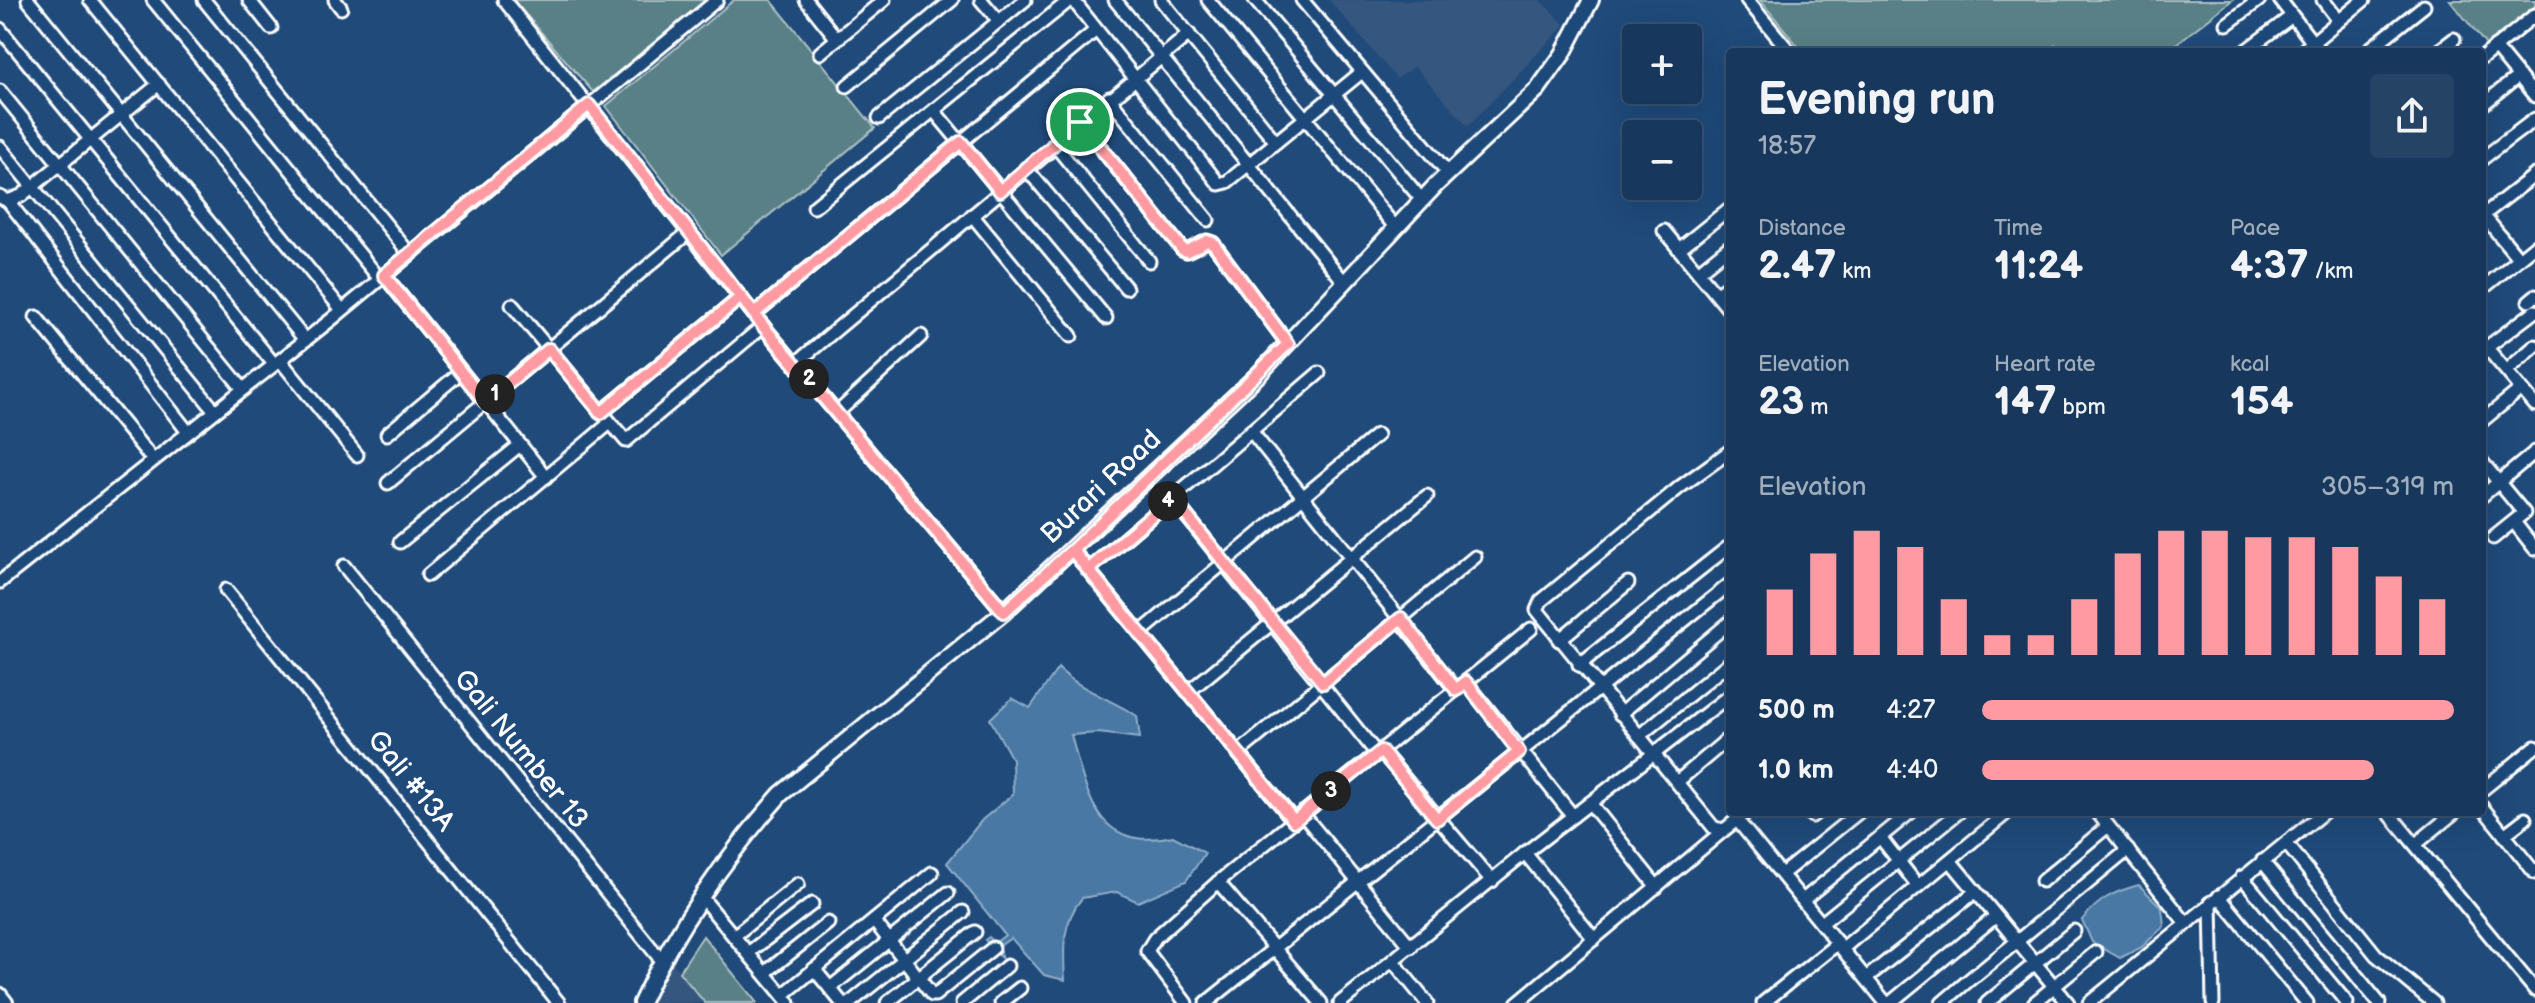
<!DOCTYPE html>
<meta charset="utf-8">
<style>
:root{--surface:#17385c;--page:#244365;--text:#f1f3f6;--muted:#9eacbb;--line:#365272;--accent:#ff9aa2}
body{margin:0;font-family:"Balsamiq Sans",sans-serif;background:var(--page);color:var(--text);height:100vh;display:flex;flex-direction:column;font-size:30px;white-space:nowrap}
*{box-sizing:border-box;margin:0}
p{font-size:26px;color:var(--muted)}
.icon{flex:none;width:44px;height:44px;fill:none;stroke:currentColor;stroke-width:2;stroke-linecap:round;stroke-linejoin:round}
.map{position:relative;flex:1;overflow:hidden}
.sheet{position:absolute;left:1726px;top:48px;width:760px;height:768px;display:flex;flex-direction:column;background:var(--surface);border-radius:8px;box-shadow:0 8px 32px #0002,0 0 0 2px var(--line)}
.sheet>*{flex:none}
.tools{position:absolute;left:1622px;top:24px;display:grid;gap:16px}
.tools a{display:grid;place-items:center;width:80px;height:80px;border-radius:8px;background:var(--surface);box-shadow:0 8px 32px #0002,0 0 0 2px var(--line);font-size:40px}
.pin{position:absolute;display:grid;place-items:center;width:68px;height:68px;color:#fff;margin:-34px;border:4px solid #fff;border-radius:50%;box-shadow:0 2px 8px #0007}
.km{position:absolute;width:40px;height:40px;margin:-20px;border-radius:50%;background:#222;color:#fff;font-size:22px;line-height:40px;text-align:center}
.round{display:grid;place-items:center;flex:none;width:84px;height:84px;border-radius:8px;background:var(--page)}
.head{display:flex;align-items:center;justify-content:space-between;height:136px;padding:0 32px}
h1{font-size:44px;font-weight:700;line-height:60px}
.metrics{display:grid;grid-template-columns:repeat(3,1fr);gap:12px;height:136px;padding:8px 32px}
.metrics div{display:grid;align-content:center}
.metrics b{font-size:40px;font-weight:700}
.metrics small{font-size:22px;font-weight:400}
.metrics p{font-size:22px}
.chart{height:224px;padding:16px 32px}
.chart p{display:flex;justify-content:space-between}
.chart svg{width:100%;height:144px;margin-top:8px;stroke:var(--accent);stroke-width:6}
ul{padding:0 32px;list-style:none;font-size:26px}
li{display:grid;grid-template-columns:128px 96px 1fr;align-items:center;height:60px}
li i{height:20px;border-radius:10px;background:var(--accent)}
.map>svg:first-child{display:block}
.built{fill:#35577e}
.green{fill:#598086;stroke:#acc0c2;stroke-width:2}
.water{fill:#4878a4;stroke:#91aec8;stroke-width:2}
.lines{fill:none;stroke-linecap:round;stroke-linejoin:round}
.minor-casing{stroke:#fff;stroke-width:17}
.major-casing{stroke:#fff;stroke-width:20}
.minor{stroke:#1f4a7a;stroke-width:11}
.major{stroke:#1f4a7a;stroke-width:14}
.route-casing{stroke:#fff;stroke-width:16}
.route{stroke:#ff9aa2;stroke-width:10}
.labels{text-anchor:middle;dominant-baseline:central;stroke-width:6;stroke-linejoin:round;paint-order:stroke}
.street-label{font-size:28px;fill:#fff;stroke:#1f4a7a}
</style>
<div class="map">
<svg width="2535" height="1003" viewBox="0 0 2535 1003">
<rect width="100%" height="100%" fill="#1f4a7a"/>
<filter id="ink" filterUnits="userSpaceOnUse"><feTurbulence type="fractalNoise" baseFrequency=".0125" numOctaves="2"/><feDisplacementMap in="SourceGraphic" scale="16" xChannelSelector="R" yChannelSelector="G"/><feConvolveMatrix kernelMatrix="1 2 1 2 8 2 1 2 1" color-interpolation-filters="sRGB"/></filter>
<g filter="url(#ink)">
<!-- built -->
<g class="built">
<polygon points="1329,0 1540,0 1565,25 1468,126 1414,66 1397,79"/>
<polygon points="672,962 705,1003 653,1003"/>
</g>
<!-- green -->
<g class="green">
<polygon points="513,0 707,0 593,92"/>
<polygon points="734,0 771,0 875,128 721,255 606,106"/>
<polygon points="1760,0 2232,0 2175,45 2180,52 2049,52 2056,44 2047,52 1803,52"/>
<polygon points="2450,0 2535,0 2535,6 2486,45"/>
<polygon points="703,936 757,1003 705,1003 679,972"/>
</g>
<!-- water -->
<g class="water">
<path d="M1058,668C1077,688 1112,700 1137,716L1140,738L1098,733L1071,735C1087,794 1096,853 1173,836L1205,853L1186,881L1138,902L1117,892L1082,898C1062,922 1063,949 1065,980L1044,975L1011,938L998,947L1002,959L985,940L989,937L995,943L1005,935L947,863L982,820L1013,794L1012,759L990,719L1012,698L1030,708Z"/>
<path d="M2139,885L2162,908L2164,926L2142,947L2120,958L2092,942L2082,920C2099,899 2113,892 2139,885Z"/>
</g>
<g class="lines">
<!-- minor casing -->
<g class="minor-casing">
<g id="minor">
<polyline points="28,0 305,340"/>
<polyline points="90,0 342,310"/>
<polyline points="153,0 379,278"/>
<polyline points="204,0 409,253"/>
<polyline points="249,0 271,28"/>
<polyline points="335,0 341,8"/>
<polyline points="504,0 763,326 1004,612"/>
<polyline points="806,0 837,39"/>
<polyline points="981,0 999,21"/>
<polyline points="1073,0 1219,184 1227,182 1362,72"/>
<polyline points="1115,0 1345,283"/>
<polyline points="1161,0 1276,142"/>
<polyline points="1208,0 1396,228"/>
<polyline points="1255,0 1422,200"/>
<polyline points="1302,0 1448,173"/>
<polyline points="1747,0 1790,52"/>
<polyline points="2280,0 2320,52"/>
<polyline points="2323,0 2339,21"/>
<polyline points="2227,24 2259,0"/>
<polyline points="0,29 274,364"/>
<polyline points="2495,47 2535,96"/>
<polyline points="2244,52 2292,16"/>
<polyline points="2301,52 2364,0"/>
<polyline points="2366,52 2424,6"/>
<polyline points="2437,52 2454,39"/>
<polyline points="820,53 884,0"/>
<polyline points="2482,58 2535,15"/>
<polyline points="847,86 952,0"/>
<polyline points="0,91 243,389"/>
<polyline points="1109,98 1208,220"/>
<polyline points="2482,105 2519,76"/>
<polyline points="935,112 1106,318"/>
<polyline points="879,118 1025,0"/>
<polyline points="1080,122 1182,249 1187,251 1207,241 1213,243 1288,344"/>
<polyline points="1054,144 1149,261"/>
<polyline points="0,147 215,411"/>
<polyline points="2482,159 2535,119"/>
<polyline points="1026,168 1126,288"/>
<polyline points="0,197 8,201 21,196 159,84"/>
<polyline points="8,201 188,432"/>
<polyline points="814,207 1070,0"/>
<polyline points="972,215 1071,336"/>
<polyline points="2483,215 2519,259"/>
<polyline points="2482,216 2535,175"/>
<polyline points="1664,231 1730,311"/>
<polyline points="1679,249 1730,208"/>
<polyline points="1698,272 1730,246"/>
<polyline points="384,275 546,477"/>
<polyline points="2482,289 2535,246"/>
<polyline points="1717,294 1730,284"/>
<polyline points="2529,301 2535,296"/>
<polyline points="512,305 626,441 763,326"/>
<polyline points="754,314 1096,30"/>
<polyline points="36,317 153,460"/>
<polyline points="2487,348 2535,405"/>
<polyline points="2482,351 2535,311"/>
<polyline points="280,360 357,455"/>
<polyline points="795,364 1189,34"/>
<polyline points="2512,366 2535,346"/>
<polyline points="601,413 741,297"/>
<polyline points="837,413 921,336"/>
<polyline points="2482,421 2521,389"/>
<polyline points="1251,431 1456,690"/>
<polyline points="387,434 461,372"/>
<polyline points="1730,451 1680,487 1541,601 1537,610 1714,828 1724,830 1747,812"/>
<polyline points="2482,462 2524,513 2493,538"/>
<polyline points="388,483 689,232"/>
<polyline points="2482,496 2535,452"/>
<polyline points="1172,498 1377,754"/>
<polyline points="2514,522 2535,549"/>
<polyline points="400,542 520,445"/>
<polyline points="1072,550 1294,821"/>
<polyline points="344,566 661,960"/>
<polyline points="1088,570 1319,373"/>
<polyline points="428,575 610,423"/>
<polyline points="0,582 332,319 717,0"/>
<polyline points="226,590 559,1003"/>
<polyline points="1140,633 1377,435"/>
<polyline points="1559,640 1628,583"/>
<polyline points="1579,665 1727,548"/>
<polyline points="1466,682 1573,816"/>
<polyline points="1188,692 1427,496"/>
<polyline points="1620,714 1730,622"/>
<polyline points="1639,736 1730,662"/>
<polyline points="1381,751 1492,881"/>
<polyline points="1238,753 1475,557"/>
<polyline points="1677,782 1730,737"/>
<polyline points="2482,790 2535,747"/>
<polyline points="1590,803 1657,887"/>
<polyline points="2482,807 2535,873"/>
<polyline points="2097,812 2185,922"/>
<polyline points="2388,812 2535,990"/>
<polyline points="1302,813 1411,947"/>
<polyline points="1812,816 1817,812"/>
<polyline points="1737,820 1886,1003"/>
<polyline points="2504,835 2525,819"/>
<polyline points="1880,837 1918,886"/>
<polyline points="2286,843 2376,955 2434,1003"/>
<polyline points="2416,844 2455,812"/>
<polyline points="1525,853 1594,939"/>
<polyline points="2262,861 2379,1003"/>
<polyline points="1953,864 2068,1003"/>
<polyline points="1782,874 1859,812"/>
<polyline points="2242,877 2347,1003"/>
<polyline points="2042,881 2108,826"/>
<polyline points="2219,896 2307,1003"/>
<polyline points="703,899 789,1003"/>
<polyline points="1803,900 1911,812"/>
<polyline points="2211,902 2213,1003"/>
<polyline points="874,921 932,995"/>
<polyline points="1822,923 1959,812"/>
<polyline points="734,936 798,884"/>
<polyline points="1843,948 2008,812"/>
<polyline points="748,953 812,904"/>
<polyline points="1393,961 1427,1003"/>
<polyline points="814,969 842,1003"/>
<polyline points="765,973 828,923"/>
<polyline points="1976,975 2128,850"/>
<polyline points="1866,978 1975,892"/>
<polyline points="830,988 948,893"/>
<polyline points="0,994 7,1003"/>
<polyline points="783,995 932,873"/>
<polyline points="935,995 993,948"/>
<polyline points="850,1003 963,912"/>
<polyline points="887,1003 975,932"/>
<polyline points="962,1003 1007,966"/>
<polyline points="1001,1003 1020,988"/>
<polyline points="1186,1003 1147,951 1155,938 1218,882"/>
<polyline points="1206,1003 1730,584"/>
<polyline points="1321,1003 1218,882 1531,629"/>
<polyline points="1340,1003 1525,853 1730,695"/>
<polyline points="1517,1003 1724,830"/>
<polyline points="1763,1003 1838,943"/>
<polyline points="1890,1003 1995,917"/>
<polyline points="1942,1003 1975,975"/>
<polyline points="1987,1003 2074,931"/>
<polyline points="2034,1003 2096,952"/>
<polyline points="2089,1003 2324,812"/>
</g>
</g>
<!-- major casing -->
<g class="major-casing">
<path id="major" d="M641,1003C675,929 727,855 781,794L1004,612L1259,374L1436,185L1538,89L1563,54L1591,0"/>
</g>
<!-- minor -->
<use href="#minor" class="minor"/>
<!-- major -->
<use href="#major" class="major"/>
</g>
</g>
<g class="lines" filter="url(#ink)">
<!-- route casing -->
<g class="route-casing">
<polyline id="route" points="1080,122 1000,191 961,142 754,314 741,297 601,413 549,349 485,402 384,275 589,105 754,314 763,326 1004,612 1072,550 1294,821 1381,751 1437,819 1519,752 1466,682 1456,690 1401,618 1323,683 1172,498 1088,570 1072,550 1288,344 1213,243 1207,241 1187,251 1182,249 1080,122"/>
</g>
<!-- route -->
<use href="#route" class="route"/>
</g>
<g class="labels">
<!-- street labels -->
<g class="street-label">
<text transform="translate(1101 487) rotate(-43)">Burari Road</text>
<text transform="translate(521 749) rotate(51)">Gali Number 13</text>
<text transform="translate(411 781) rotate(51)">Gali #13A</text>
</g>
</g>
</svg>
<div class="tools">
<a>+</a>
<a>−</a>
</div>
<div class="pin" style="left:1080px;top:122px;background:#1e9e55"><svg class="icon" aria-label="arrive" viewBox="0 0 24 24"><path d="M6 21V4h12l-3 4 3 4H6"/></svg></div>
<b class="km" style="left:495px;top:394px">1</b>
<b class="km" style="left:809px;top:379px">2</b>
<b class="km" style="left:1331px;top:791px">3</b>
<b class="km" style="left:1168px;top:501px">4</b>
<section class="sheet">
<div class="head"><div><h1>Evening run</h1><p>18:57</p></div><a class="round"><svg class="icon" aria-label="share" viewBox="0 0 24 24"><path d="M12 15V3M7 8l5-5 5 5M5 13v7h14v-7"/></svg></a></div>
<div class="metrics">
<div><p>Distance</p><b>2.47<small> km</small></b></div>
<div><p>Time</p><b>11:24</b></div>
<div><p>Pace</p><b>4:37<small> /km</small></b></div>
</div>
<div class="metrics">
<div><p>Elevation</p><b>23<small> m</small></b></div>
<div><p>Heart rate</p><b>147<small> bpm</small></b></div>
<div><p>kcal</p><b>154</b></div>
</div>
<div class="chart"><p><span>Elevation</span>305–319 m</p>
<svg viewBox="0 0 160 44" preserveAspectRatio="none"><path d="M5 44V24M15 44V13M25 44V6M35 44V11M45 44V27M55 44V38M65 44V38M75 44V27M85 44V13M95 44V6M105 44V6M115 44V8M125 44V8M135 44V11M145 44V20M155 44V27"/></svg>
</div>
<ul>
<li><b>500 m</b>4:27<i style="width:100%"></i></li>
<li><b>1.0 km</b>4:40<i style="width:83%"></i></li>
</ul>
</section>
</div>
